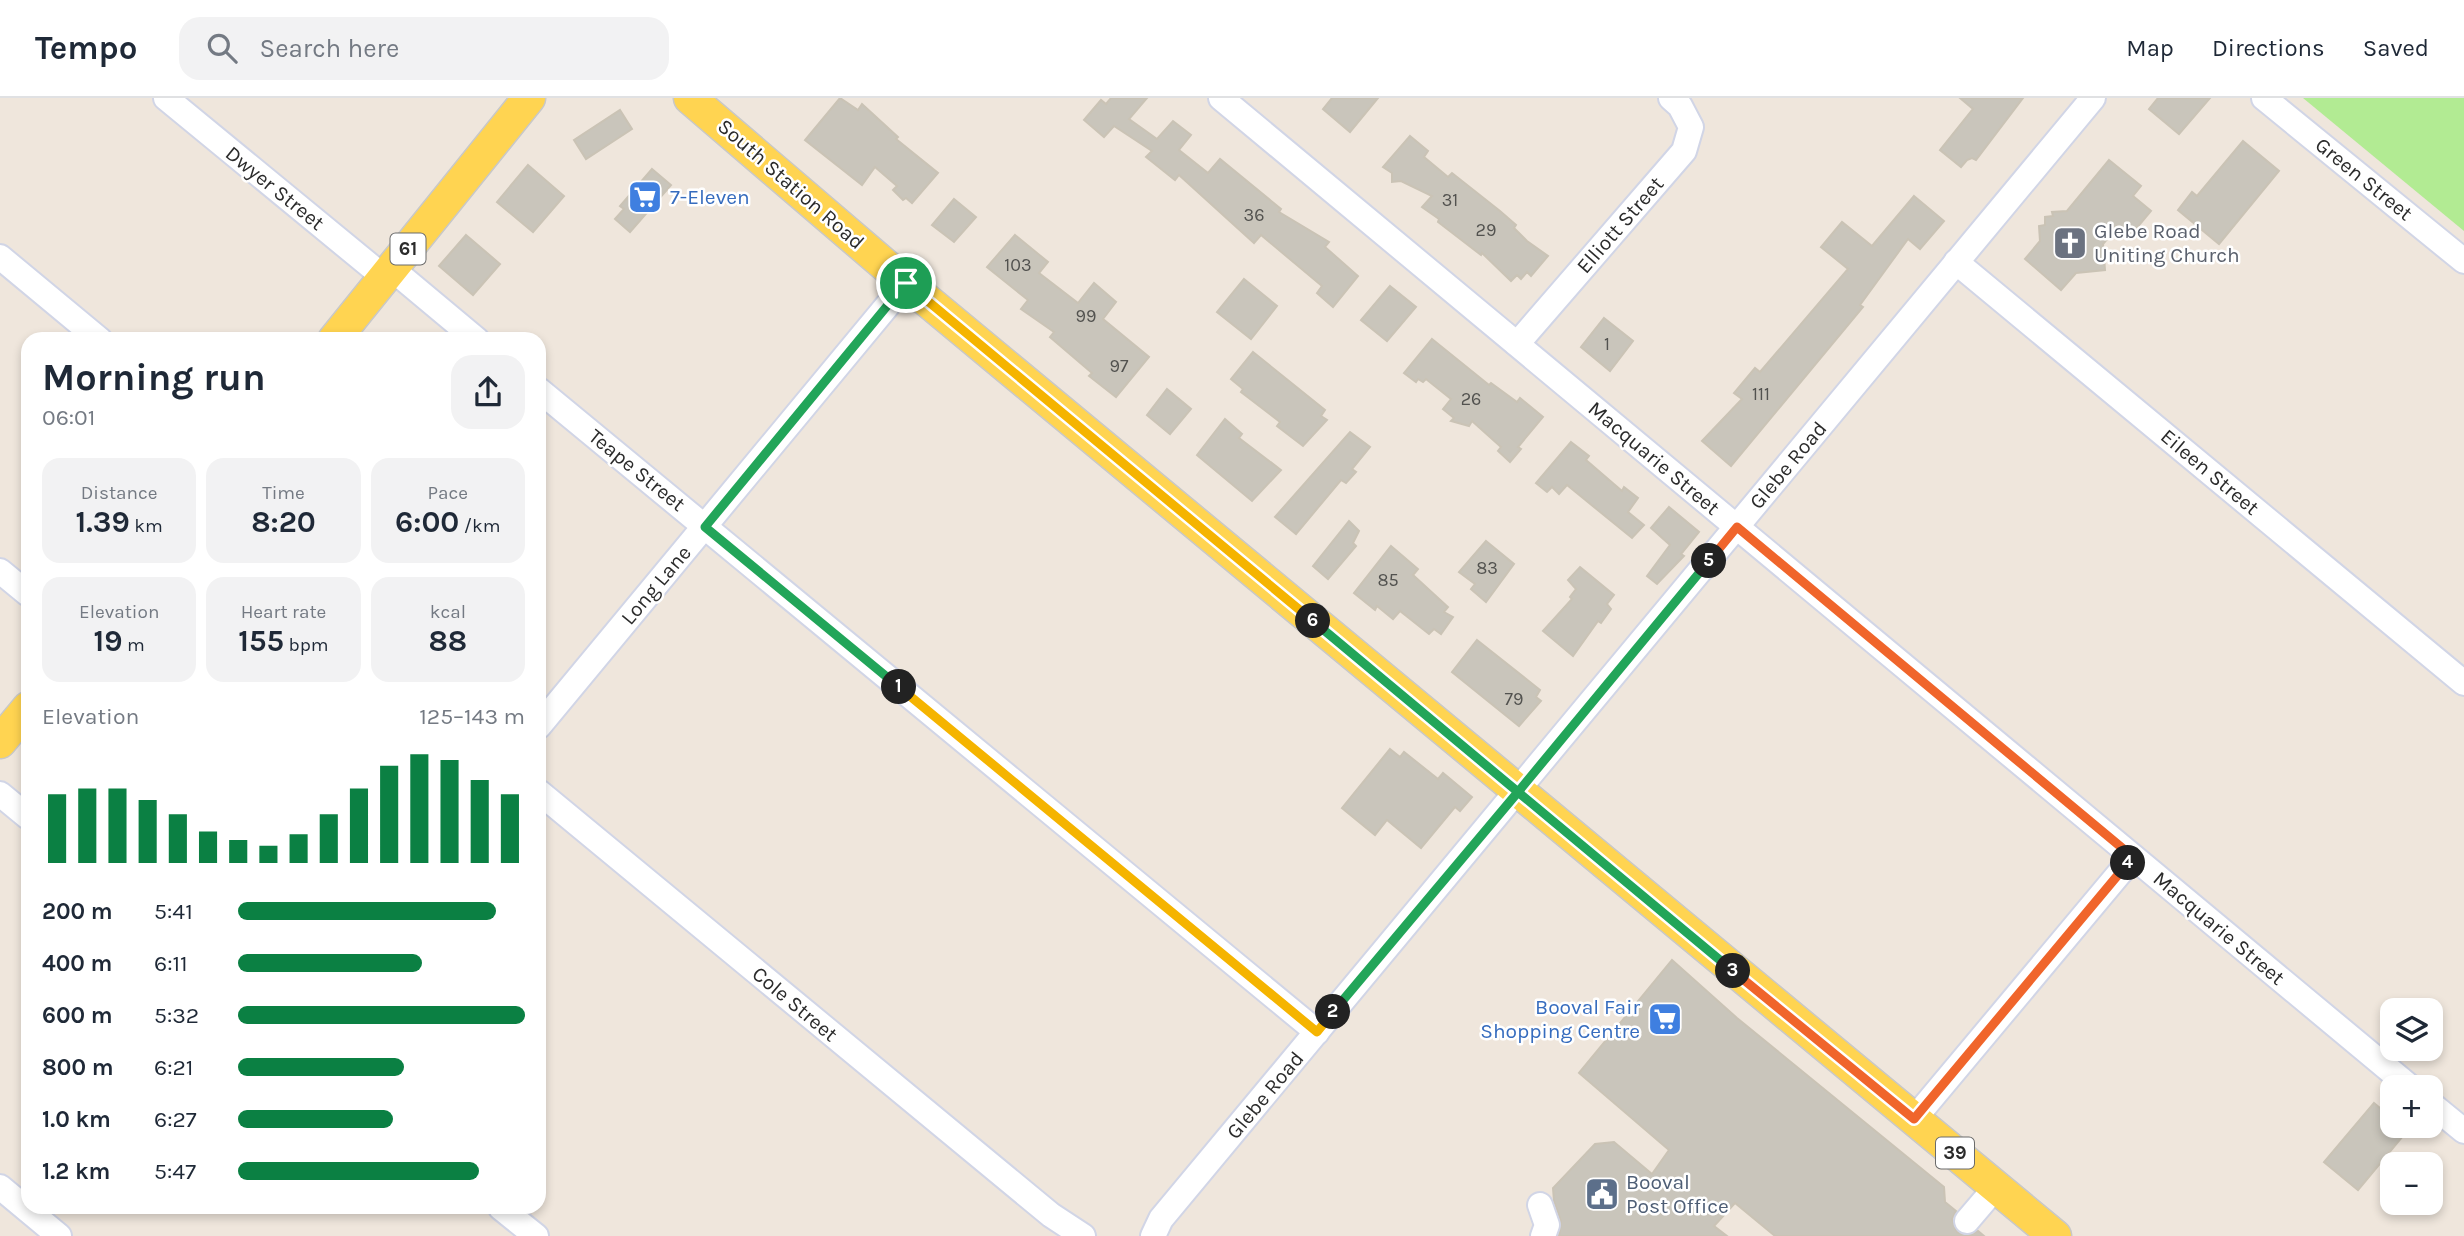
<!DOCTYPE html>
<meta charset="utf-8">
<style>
:root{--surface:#fff;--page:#f2f2f3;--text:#1f2937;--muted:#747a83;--line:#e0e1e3;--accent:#0b8043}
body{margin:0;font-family:Karla,sans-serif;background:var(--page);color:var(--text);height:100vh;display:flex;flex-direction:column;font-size:26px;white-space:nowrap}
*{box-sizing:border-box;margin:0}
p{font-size:23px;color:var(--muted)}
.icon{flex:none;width:38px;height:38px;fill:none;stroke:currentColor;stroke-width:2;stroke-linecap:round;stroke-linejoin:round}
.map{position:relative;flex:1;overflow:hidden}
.panel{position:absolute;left:21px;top:234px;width:525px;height:882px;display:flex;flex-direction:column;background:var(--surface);border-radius:21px;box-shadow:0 4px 10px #0003}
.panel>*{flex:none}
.tools{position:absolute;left:2380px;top:900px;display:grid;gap:14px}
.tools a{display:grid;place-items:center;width:63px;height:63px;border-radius:14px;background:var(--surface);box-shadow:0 4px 10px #0003;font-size:35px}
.pin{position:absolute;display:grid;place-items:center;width:60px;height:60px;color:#fff;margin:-30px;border:4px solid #fff;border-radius:50%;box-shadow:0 2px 7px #0007}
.km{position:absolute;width:35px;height:35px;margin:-18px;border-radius:50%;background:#222;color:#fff;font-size:19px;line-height:35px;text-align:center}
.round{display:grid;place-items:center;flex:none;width:74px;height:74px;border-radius:21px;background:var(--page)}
.head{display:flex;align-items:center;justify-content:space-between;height:119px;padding:0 21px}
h1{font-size:38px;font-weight:700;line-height:52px}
.metrics{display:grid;grid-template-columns:repeat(3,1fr);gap:10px;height:119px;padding:7px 21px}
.metrics div{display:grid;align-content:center;border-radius:18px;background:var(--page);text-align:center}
.metrics b{font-size:30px;font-weight:700}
.metrics small{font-size:19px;font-weight:400}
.metrics p{font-size:19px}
.chart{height:196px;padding:14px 21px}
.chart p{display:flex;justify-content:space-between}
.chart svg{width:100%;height:126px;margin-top:7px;stroke:var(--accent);stroke-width:6}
ul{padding:0 21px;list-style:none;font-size:23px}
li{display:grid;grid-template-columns:112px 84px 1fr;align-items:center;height:52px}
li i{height:18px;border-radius:9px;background:var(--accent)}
header{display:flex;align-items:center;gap:42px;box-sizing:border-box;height:98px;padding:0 35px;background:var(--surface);border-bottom:2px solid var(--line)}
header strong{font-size:33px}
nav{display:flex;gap:38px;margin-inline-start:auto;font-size:24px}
.search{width:490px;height:63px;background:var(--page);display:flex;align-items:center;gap:18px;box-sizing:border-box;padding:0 24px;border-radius:21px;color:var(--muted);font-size:26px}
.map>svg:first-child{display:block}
.green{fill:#b2eb93}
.building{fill:#c9c5bb;stroke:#cac3b5;stroke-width:2}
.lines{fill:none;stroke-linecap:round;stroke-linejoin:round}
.minor-casing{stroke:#d1d5e6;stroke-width:28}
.major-casing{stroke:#c8c8c8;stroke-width:35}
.minor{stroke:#fff;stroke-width:24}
.major{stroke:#ffd451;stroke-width:32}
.split-1-casing{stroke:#fff;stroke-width:14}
.split-2-casing{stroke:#fff;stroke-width:14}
.split-3-casing{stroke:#fff;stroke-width:14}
.split-4-casing{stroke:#fff;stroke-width:14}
.split-5-casing{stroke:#fff;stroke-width:14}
.split-6-casing{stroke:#fff;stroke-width:14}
.split-7-casing{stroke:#fff;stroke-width:14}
.split-1{stroke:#22a559;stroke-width:9}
.split-2{stroke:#f5b400;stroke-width:9}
.split-3{stroke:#22a559;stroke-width:9}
.split-4{stroke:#f0652b;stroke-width:9}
.split-5{stroke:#f0652b;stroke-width:9}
.split-6{stroke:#22a559;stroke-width:9}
.split-7{stroke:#f5b400;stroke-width:9}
.labels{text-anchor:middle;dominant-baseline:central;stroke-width:5;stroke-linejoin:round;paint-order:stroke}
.number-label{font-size:18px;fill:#52524f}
.shield{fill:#fff;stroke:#6b6b6b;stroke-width:2}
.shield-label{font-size:19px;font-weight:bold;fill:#2b2b2b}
.street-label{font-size:21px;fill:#2b2b2b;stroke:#fff}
.shop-label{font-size:21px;fill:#366cbe;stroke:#fff;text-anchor:start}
.worship-label{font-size:21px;fill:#5b616d;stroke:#fff;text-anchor:start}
.service-label{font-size:21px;fill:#4e5e75;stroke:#fff;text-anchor:start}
</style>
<header>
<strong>Tempo</strong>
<div class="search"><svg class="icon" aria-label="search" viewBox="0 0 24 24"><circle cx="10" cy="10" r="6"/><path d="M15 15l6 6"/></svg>Search here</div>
<nav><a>Map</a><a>Directions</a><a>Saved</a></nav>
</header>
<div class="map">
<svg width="2464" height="1138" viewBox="0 0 2464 1138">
<rect width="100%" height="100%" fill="#efe6dc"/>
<!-- green -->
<polygon class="green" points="2303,0 2464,0 2464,133"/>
<!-- building -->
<g class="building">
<polygon points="840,0 858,12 862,6 898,39 896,41 938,75 912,105 906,100 903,102 893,92 897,88 875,69 862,87 805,42"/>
<polygon points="1111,0 1147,0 1129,21 1157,41 1173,23 1191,37 1179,52 1208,75 1220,61 1281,111 1279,114 1329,144 1325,149 1358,178 1333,209 1317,195 1322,188 1261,137 1254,145 1179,77 1175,82 1146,59 1152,53 1114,28 1104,39 1084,22 1101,2 1106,6"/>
<polygon points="1332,0 1378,0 1350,34 1323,11"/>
<polygon points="1960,0 2023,0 1976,62 1972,60 1967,62 1961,69 1940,52 1973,11"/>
<polygon points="2158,0 2210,0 2179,36 2149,11"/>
<polygon points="620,12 632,31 586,61 574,42"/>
<polygon points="1410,38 1428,53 1424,59 1448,79 1452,75 1500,113 1516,127 1514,130 1527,143 1548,158 1531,178 1527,174 1521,181 1517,177 1511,183 1482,155 1481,157 1438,124 1439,121 1422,109 1432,98 1401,83 1392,84 1392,75 1383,69"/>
<polygon points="2243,43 2279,73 2219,146 2178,112 2192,94 2197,98"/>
<polygon points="2109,62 2141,88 2133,98 2151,113 2130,138 2118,128 2103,146 2105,172 2076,175 2061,192 2025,161 2040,143 2039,128 2045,127 2045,119 2053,118 2052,114 2067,113"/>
<polygon points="528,67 564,98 533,134 497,104"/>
<polygon points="652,71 671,87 630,134 615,121 624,111 620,108"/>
<polygon points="1914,98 1944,123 1920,151 1908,141 1860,207 1863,209 1731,368 1702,343 1742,301 1734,295 1755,270 1760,274 1848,171 1821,149 1842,124 1872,148"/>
<polygon points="954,101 976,119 954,144 932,127"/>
<polygon points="466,137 500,166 473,197 439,168"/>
<polygon points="1015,137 1048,164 1039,175 1078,205 1094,185 1116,204 1103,221 1149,259 1116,299 1089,278 1092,275 1050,239 1054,234 1021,211 1028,202 987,169"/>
<polygon points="1244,181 1277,208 1251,241 1217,214"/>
<polygon points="1390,188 1416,209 1387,243 1361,222"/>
<polygon points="1604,220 1633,243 1610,273 1581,249"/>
<polygon points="1432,241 1489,287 1491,285 1517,304 1520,300 1543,319 1518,349 1521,351 1510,364 1498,353 1501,349 1472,323 1469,328 1451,323 1454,320 1443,311 1451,301 1426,281 1423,284 1418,281 1416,284 1404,275"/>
<polygon points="1253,254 1325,312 1321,318 1327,322 1303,348 1277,328 1280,324 1241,294 1243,291 1231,281"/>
<polygon points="1167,291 1191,311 1170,336 1147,317"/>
<polygon points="1225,321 1242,336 1239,340 1281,372 1252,403 1197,357"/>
<polygon points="1350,334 1370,349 1352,371 1356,374 1346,385 1341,382 1296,436 1275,419"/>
<polygon points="1571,344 1589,358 1586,362 1622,393 1624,389 1638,400 1628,414 1644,427 1632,440 1567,387 1559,396 1552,389 1547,394 1536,385"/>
<polygon points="1669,409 1699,434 1681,456 1684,458 1657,486 1647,478 1670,447 1651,430"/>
<polygon points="1349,423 1359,433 1353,445 1356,448 1328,481 1313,468"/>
<polygon points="1486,443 1514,466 1486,504 1471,491 1475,486 1459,474"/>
<polygon points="1391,448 1418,471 1413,477 1448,509 1444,514 1453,519 1441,536 1434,531 1429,536 1400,513 1393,521 1377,508 1375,512 1354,495"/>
<polygon points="1580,469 1614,497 1607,506 1611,511 1601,525 1598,523 1573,558 1543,533 1572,501 1570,499 1576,491 1568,482"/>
<polygon points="1477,542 1540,592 1536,599 1541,603 1519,628 1452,574"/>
<polygon points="1390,651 1400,659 1404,654 1438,681 1443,675 1472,699 1460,713 1455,709 1421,750 1387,722 1375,737 1342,710"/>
<polygon points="1672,862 1737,920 1944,1089 1945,1104 1956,1113 1952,1121 1957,1134 1965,1138 1978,1133 1984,1138 1775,1138 1735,1105 1714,1128 1727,1138 1559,1138 1561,1123 1554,1103 1553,1090 1595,1046 1614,1044 1652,1076 1669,1052 1579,975"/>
<polygon points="2374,1005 2392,1020 2392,1027 2400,1027 2407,1033 2358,1092 2324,1064"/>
</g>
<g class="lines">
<!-- minor casing -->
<g class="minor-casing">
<g id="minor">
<polyline points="166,0 385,180"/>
<polyline points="1221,0 2410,989"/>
<polyline points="2264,0 2464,163"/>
<polyline points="0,159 100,242"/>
<polyline points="1956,164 2464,585"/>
<polyline points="392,171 477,242"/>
<polyline points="1517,246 1684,53 1691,29 1680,8 1671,0"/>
<polyline points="539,292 1317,934"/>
<polyline points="0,473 28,496"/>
<polyline points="539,628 906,185"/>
<polyline points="539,694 1051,1117 1083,1138"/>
<polyline points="0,696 28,719"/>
<polyline points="2431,1006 2464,1033"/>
<polyline points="1914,1021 2133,759"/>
<polyline points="0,1089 59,1138"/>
<polyline points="1540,1107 1547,1127 1543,1138"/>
<polyline points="501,1110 536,1138"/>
<polyline points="1967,1123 1996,1089"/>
<polyline points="1153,1138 1161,1121 2093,0"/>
</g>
</g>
<!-- major casing -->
<g class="major-casing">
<g id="major">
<polyline points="690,0 906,185 2055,1138"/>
<polyline points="334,242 529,0"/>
<polyline points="0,644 28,610"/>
</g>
</g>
<!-- minor -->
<use href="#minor" class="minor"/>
<!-- major -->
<use href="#major" class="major"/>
</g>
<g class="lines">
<!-- split-1 casing -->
<g class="split-1-casing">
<polyline id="split-1" points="899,589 705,429 906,185"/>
</g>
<!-- split-2 casing -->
<g class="split-2-casing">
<polyline id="split-2" points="899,589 1317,934 1333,914"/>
</g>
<!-- split-3 casing -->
<g class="split-3-casing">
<polyline id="split-3" points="1333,914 1518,694 1733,873"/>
</g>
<!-- split-4 casing -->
<g class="split-4-casing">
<polyline id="split-4" points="1733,873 1914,1021 2128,765"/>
</g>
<!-- split-5 casing -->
<g class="split-5-casing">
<polyline id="split-5" points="1709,463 1737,429 2133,759 2128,765"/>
</g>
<!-- split-6 casing -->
<g class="split-6-casing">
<polyline id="split-6" points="1313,523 1518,694 1709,463"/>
</g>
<!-- split-7 casing -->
<g class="split-7-casing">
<polyline id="split-7" points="906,185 1313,523"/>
</g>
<!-- split-1 -->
<use href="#split-1" class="split-1"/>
<!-- split-2 -->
<use href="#split-2" class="split-2"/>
<!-- split-3 -->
<use href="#split-3" class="split-3"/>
<!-- split-4 -->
<use href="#split-4" class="split-4"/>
<!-- split-5 -->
<use href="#split-5" class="split-5"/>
<!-- split-6 -->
<use href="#split-6" class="split-6"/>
<!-- split-7 -->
<use href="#split-7" class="split-7"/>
</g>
<!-- icons -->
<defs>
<g id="supermarket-square" transform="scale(1.75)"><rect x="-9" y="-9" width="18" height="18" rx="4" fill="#3f7fe0" stroke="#fff"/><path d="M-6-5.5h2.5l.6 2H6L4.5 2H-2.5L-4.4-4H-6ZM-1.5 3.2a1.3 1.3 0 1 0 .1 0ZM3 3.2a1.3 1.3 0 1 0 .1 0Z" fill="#fff"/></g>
<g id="church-square" transform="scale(1.75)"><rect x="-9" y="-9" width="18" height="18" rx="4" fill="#6b7280" stroke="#fff"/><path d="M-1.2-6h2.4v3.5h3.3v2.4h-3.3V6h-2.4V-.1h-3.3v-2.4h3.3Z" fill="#fff"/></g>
<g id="civic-square" transform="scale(1.75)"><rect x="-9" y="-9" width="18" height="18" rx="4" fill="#5c6f8a" stroke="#fff"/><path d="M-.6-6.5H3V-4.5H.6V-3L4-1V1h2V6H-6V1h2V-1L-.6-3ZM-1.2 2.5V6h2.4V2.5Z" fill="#fff"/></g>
</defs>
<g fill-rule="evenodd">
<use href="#supermarket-square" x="645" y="99"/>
<use href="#church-square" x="2070" y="145"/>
<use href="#supermarket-square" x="1665" y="921"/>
<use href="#civic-square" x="1602" y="1096"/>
</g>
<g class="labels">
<!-- number labels -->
<g class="number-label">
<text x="1450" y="102">31</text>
<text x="1254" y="117">36</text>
<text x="1486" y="132">29</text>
<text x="1018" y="167">103</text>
<text x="1086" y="218">99</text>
<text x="1607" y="246">1</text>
<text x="1119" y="268">97</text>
<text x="1761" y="296">111</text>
<text x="1471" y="301">26</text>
<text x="1487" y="470">83</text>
<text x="1388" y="482">85</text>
<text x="1514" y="601">79</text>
</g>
<!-- shield labels -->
<g class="shield">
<rect x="390.5" y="135.5" width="35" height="31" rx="5"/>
<rect x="1936" y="1039.5" width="38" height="31" rx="5"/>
</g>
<g class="shield-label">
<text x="408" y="151">61</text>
<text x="1955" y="1055">39</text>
</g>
<!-- street labels -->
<g class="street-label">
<text transform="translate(2364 81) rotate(39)">Green Street</text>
<text transform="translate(791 86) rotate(41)">South Station Road</text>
<text transform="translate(275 90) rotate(39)">Dwyer Street</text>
<text transform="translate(1620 127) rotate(-49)">Elliott Street</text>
<text transform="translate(1654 360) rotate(40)">Macquarie Street</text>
<text transform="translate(1788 367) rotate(-50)">Glebe Road</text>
<text transform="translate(637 372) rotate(39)">Teape Street</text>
<text transform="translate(2210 374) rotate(40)">Eileen Street</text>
<text transform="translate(656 487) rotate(-50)">Long Lane</text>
<text transform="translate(2219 830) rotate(40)">Macquarie Street</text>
<text transform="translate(795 906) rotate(40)">Cole Street</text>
<text transform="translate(1265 997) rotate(-50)">Glebe Road</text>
</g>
<!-- shop labels -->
<g class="shop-label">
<text x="670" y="99">7-Eleven</text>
<text x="1640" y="909" text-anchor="end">Booval Fair<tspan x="1640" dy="24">Shopping Centre</tspan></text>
</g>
<!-- worship labels -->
<g class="worship-label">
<text x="2094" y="133">Glebe Road<tspan x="2094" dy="24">Uniting Church</tspan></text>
</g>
<!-- service labels -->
<g class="service-label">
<text x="1626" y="1084">Booval<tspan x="1626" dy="24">Post Office</tspan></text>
</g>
</g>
</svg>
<div class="tools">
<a><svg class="icon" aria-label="layers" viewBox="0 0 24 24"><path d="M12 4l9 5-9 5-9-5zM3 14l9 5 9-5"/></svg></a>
<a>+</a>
<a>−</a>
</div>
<div class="pin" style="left:906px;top:185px;background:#1e9e55"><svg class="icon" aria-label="arrive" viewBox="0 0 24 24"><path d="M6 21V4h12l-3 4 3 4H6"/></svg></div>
<b class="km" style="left:899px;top:589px">1</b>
<b class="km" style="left:1333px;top:914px">2</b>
<b class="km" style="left:1733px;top:873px">3</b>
<b class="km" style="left:2128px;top:765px">4</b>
<b class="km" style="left:1709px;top:463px">5</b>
<b class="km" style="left:1313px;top:523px">6</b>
<section class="panel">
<div class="head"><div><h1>Morning run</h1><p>06:01</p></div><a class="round"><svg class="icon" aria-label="share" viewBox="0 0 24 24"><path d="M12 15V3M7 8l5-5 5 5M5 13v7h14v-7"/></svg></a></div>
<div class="metrics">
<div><p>Distance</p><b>1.39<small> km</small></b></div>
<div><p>Time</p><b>8:20</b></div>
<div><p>Pace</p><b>6:00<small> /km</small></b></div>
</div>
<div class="metrics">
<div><p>Elevation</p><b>19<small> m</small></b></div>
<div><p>Heart rate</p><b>155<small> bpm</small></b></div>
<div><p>kcal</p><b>88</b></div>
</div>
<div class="chart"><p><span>Elevation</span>125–143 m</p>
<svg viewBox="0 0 160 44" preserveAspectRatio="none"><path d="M5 44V20M15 44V18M25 44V18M35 44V22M45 44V27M55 44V33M65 44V36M75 44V38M85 44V34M95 44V27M105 44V18M115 44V10M125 44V6M135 44V8M145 44V15M155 44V20"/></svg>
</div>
<ul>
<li><b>200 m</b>5:41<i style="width:90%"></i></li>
<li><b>400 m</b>6:11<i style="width:64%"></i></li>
<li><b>600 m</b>5:32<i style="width:100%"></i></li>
<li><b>800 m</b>6:21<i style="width:58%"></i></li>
<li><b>1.0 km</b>6:27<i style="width:54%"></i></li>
<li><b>1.2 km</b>5:47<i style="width:84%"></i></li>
</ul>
</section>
</div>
